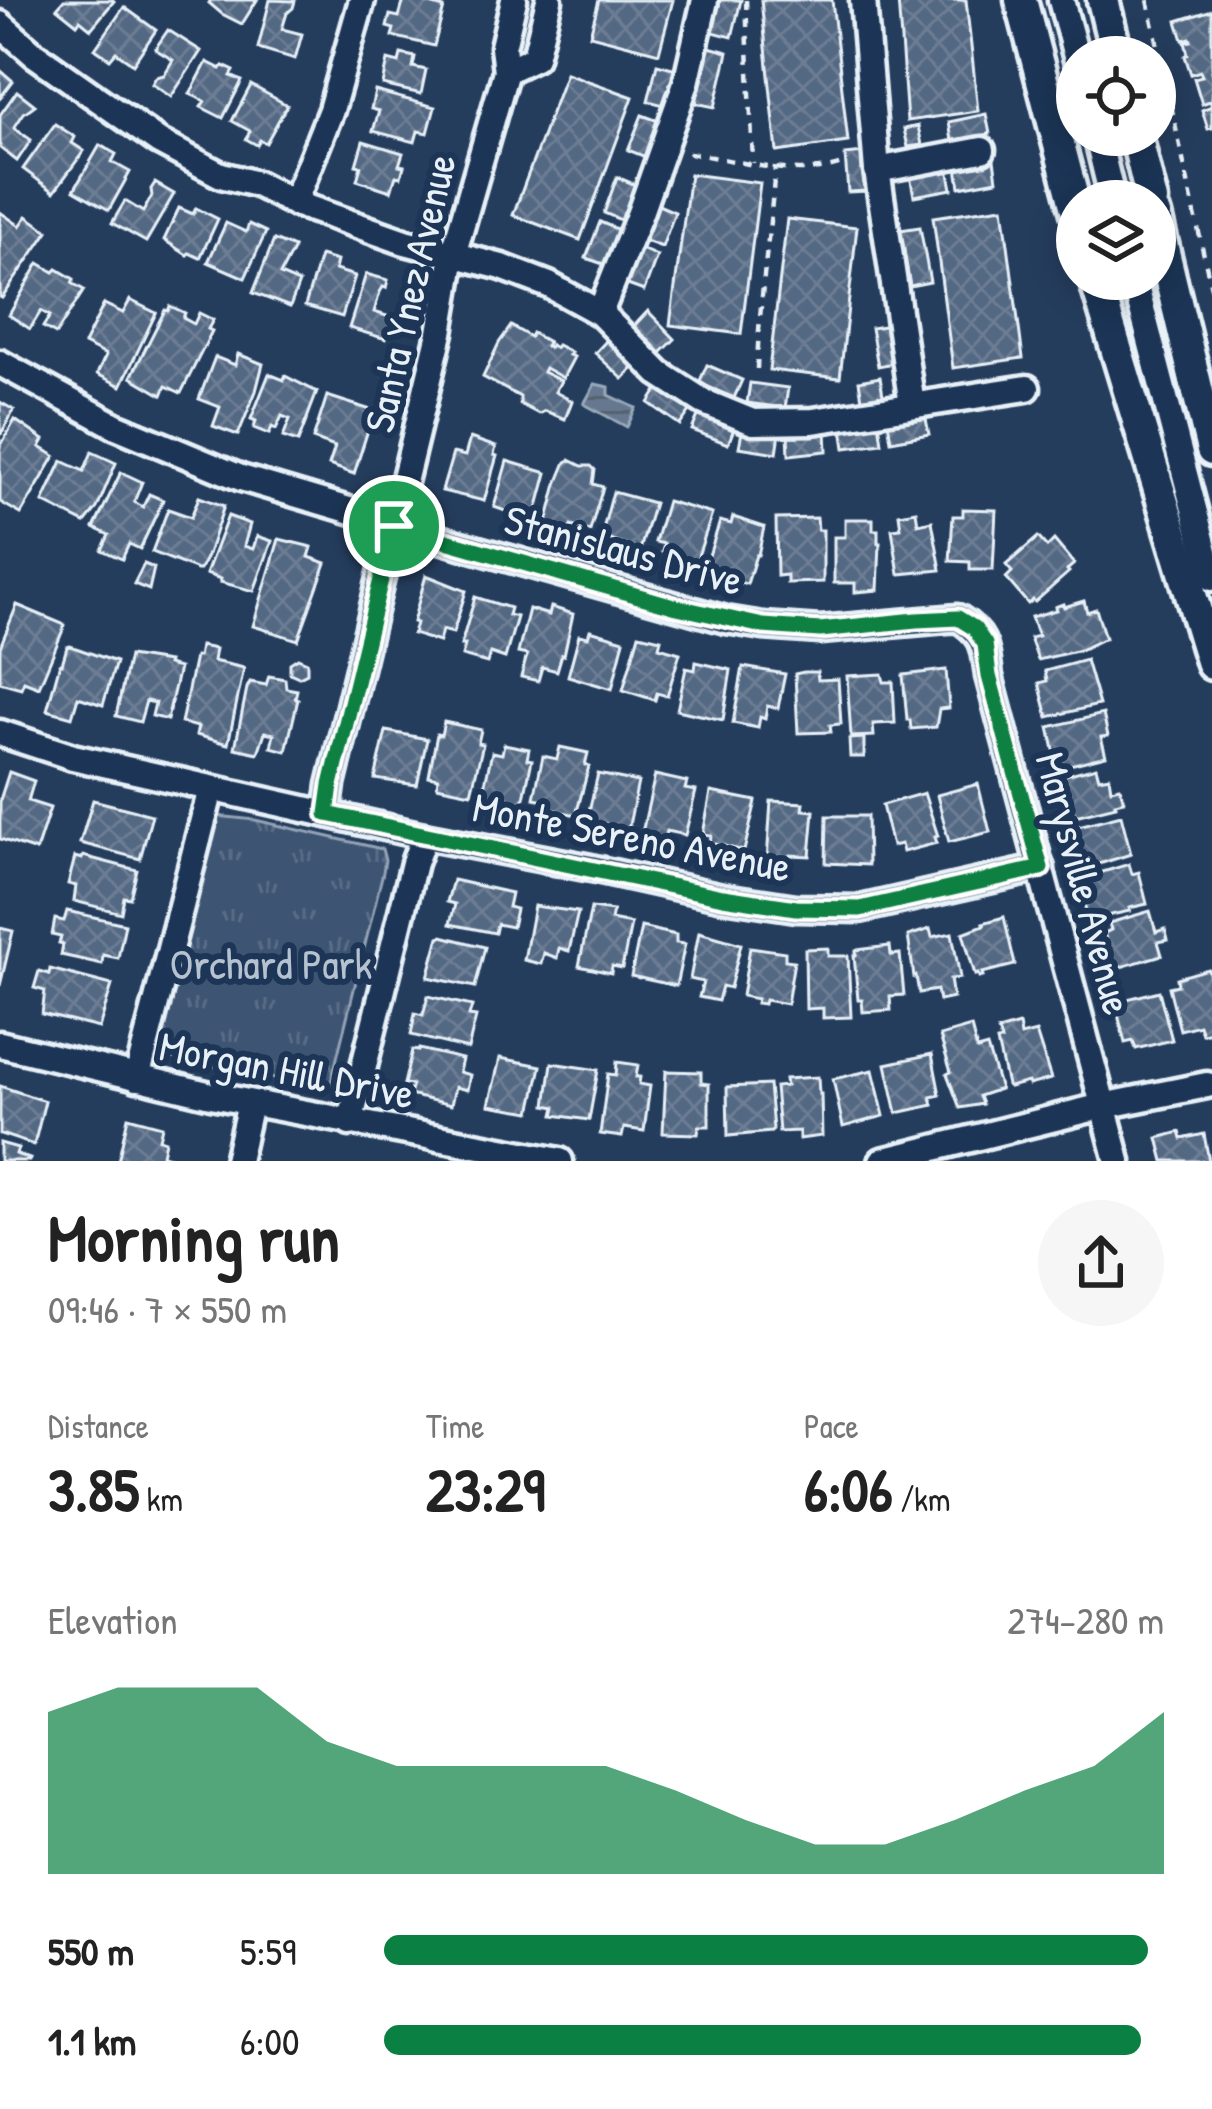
<!DOCTYPE html>
<meta charset="utf-8">
<style>
:root{--surface:#fff;--page:#f6f6f6;--text:#222;--muted:#767676;--accent:#0b8043}
body{margin:0;font-family:"Patrick Hand",sans-serif;background:var(--page);color:var(--text);height:100vh;display:flex;flex-direction:column;font-size:45px;white-space:nowrap}
*{box-sizing:border-box;margin:0}
p{font-size:39px;color:var(--muted)}
.icon{flex:none;width:66px;height:66px;fill:none;stroke:currentColor;stroke-width:2;stroke-linecap:round;stroke-linejoin:round}
.map{position:relative;height:1161px;overflow:hidden}
.panel{display:flex;flex-direction:column;background:var(--surface);flex:1}
.panel>*{flex:none}
.controls{position:absolute;left:1056px;top:36px;display:grid;gap:24px}
.controls a{display:grid;place-items:center;width:120px;height:120px;border-radius:50%;background:var(--surface);box-shadow:0 6px 30px #0003;font-size:60px}
.pin{position:absolute;display:grid;place-items:center;width:102px;height:102px;color:#fff;margin:-51px;border:6px solid #fff;border-radius:50%;box-shadow:0 3px 12px #0007}
.round{display:grid;place-items:center;flex:none;width:126px;height:126px;border-radius:63px;background:var(--page)}
.headline{display:flex;align-items:center;justify-content:space-between;height:204px;padding:0 48px}
h1{font-size:66px;font-weight:700;line-height:90px}
.figures{display:grid;grid-template-columns:repeat(3,1fr);gap:18px;height:204px;padding:12px 48px}
.figures div{display:grid;align-content:center}
.figures b{font-size:60px;font-weight:700}
.figures small{font-size:33px;font-weight:400}
.figures p{font-size:33px}
.chart{height:336px;padding:24px 48px}
.chart p{display:flex;justify-content:space-between}
.chart svg{width:100%;height:216px;margin-top:12px;fill:var(--accent);opacity:.7}
ul{padding:0 48px;list-style:none;font-size:39px}
li{display:grid;grid-template-columns:192px 144px 1fr;align-items:center;height:90px}
li i{height:30px;border-radius:15px;background:var(--accent)}
.map>svg:first-child{display:block}
.park{fill:url(#park-tufts);stroke:#93a2b5;stroke-width:3}
.water{fill:url(#water-rules);stroke:#99a8ba;stroke-width:3}
.building{fill:url(#building-cross-hatch);stroke:#e8f1f8;stroke-width:3}
.lines{fill:none;stroke-linecap:round;stroke-linejoin:round}
.minor-casing{stroke:#e8f1f8;stroke-width:33}
.major-casing{stroke:#e8f1f8;stroke-width:39}
.path{stroke:#e8f1f8;stroke-width:4.5;stroke-dasharray:9 9;stroke-linecap:butt}
.minor{stroke:#1d3557;stroke-width:24}
.major{stroke:#1d3557;stroke-width:30}
.route-casing{stroke:#fff;stroke-width:24}
.route{stroke:#0b8043;stroke-width:15}
.labels{text-anchor:middle;dominant-baseline:central;stroke-width:12;stroke-linejoin:round;paint-order:stroke}
.street-label{font-size:42px;fill:#e8f1f8;stroke:#1d3557}
.park-label{font-size:42px;fill:#b5c2d0;stroke:#1d3557}
</style>
<div class="map">
<svg width="1212" height="1161" viewBox="0 0 1212 1161">
<defs>
<pattern id="park-tufts" width="24" height="20" patternUnits="userSpaceOnUse" patternTransform="scale(3)"><rect width="24" height="20" fill="#3e5472"/><path d="M3 7l-1-3M5 7V3M7 7l1-3M15 17l-1-3M17 17v-4M19 17l1-3" fill="none" stroke="#5a6d87"/></pattern>
<pattern id="water-rules" width="6" height="5" patternUnits="userSpaceOnUse" patternTransform="scale(3)"><rect width="6" height="5" fill="#657890"/><path d="M0 2.5h6" fill="none" stroke="#576270"/></pattern>
<pattern id="building-cross-hatch" width="8" height="8" patternUnits="userSpaceOnUse" patternTransform="scale(3)"><rect width="8" height="8" fill="#536782"/><path d="M0 0l8 8M0 8l8-8" fill="none" stroke="#6c7d94"/></pattern>
</defs>
<rect width="100%" height="100%" fill="#253d5d"/>
<filter id="ink" filterUnits="userSpaceOnUse"><feTurbulence type="fractalNoise" baseFrequency=".00833" numOctaves="2"/><feDisplacementMap in="SourceGraphic" scale="24" xChannelSelector="R" yChannelSelector="G"/><feConvolveMatrix kernelMatrix="1 2 1 2 8 2 1 2 1" color-interpolation-filters="sRGB"/></filter>
<g filter="url(#ink)">
<!-- park -->
<polygon class="park" points="217,816 255,820 382,849 385,860 383,872 330,1086 324,1088 159,1055"/>
<!-- water -->
<polygon class="water" points="595,384 609,387 609,395 636,408 627,427 584,404"/>
<!-- building -->
<g class="building">
<polygon points="64,0 113,0 114,1 91,29 80,20 77,24 57,8"/>
<polygon points="211,0 257,0 242,24 222,14 209,3"/>
<polygon points="270,0 295,1 293,8 287,13 282,29 302,34 295,59 258,48"/>
<polygon points="404,0 415,0 444,8 434,46 392,36 394,29 387,27 390,15 399,17"/>
<polygon points="599,0 673,0 659,53 590,35"/>
<polygon points="720,0 741,0 732,37 713,32"/>
<polygon points="761,0 832,0 848,142 777,152"/>
<polygon points="898,0 966,0 978,111 907,121"/>
<polygon points="124,7 156,30 133,64 116,52 110,59 95,49"/>
<polygon points="1212,10 1212,128 1208,129 1202,110 1212,106 1210,101 1202,104 1194,78 1202,76 1200,71 1191,74 1185,56 1188,54 1185,42 1191,41 1190,38 1183,40 1177,21"/>
<polygon points="168,30 201,51 171,97 152,84 156,77 164,75 173,60 155,49"/>
<polygon points="709,47 728,52 715,107 696,103"/>
<polygon points="401,54 415,57 413,67 426,70 421,94 383,85 388,60 399,63"/>
<polygon points="207,62 221,69 223,66 234,71 231,76 242,81 223,118 201,107 205,101 190,94"/>
<polygon points="657,64 677,69 668,106 648,101"/>
<polygon points="0,70 13,81 0,98"/>
<polygon points="566,73 633,97 580,240 513,215"/>
<polygon points="251,85 287,105 266,143 260,140 257,145 246,139 250,131 232,121"/>
<polygon points="17,91 35,105 24,113 14,128 31,140 17,161 0,148 0,115"/>
<polygon points="375,91 435,107 428,133 418,131 415,142 373,131 379,111 371,109"/>
<polygon points="986,114 990,134 952,141 949,122"/>
<polygon points="642,115 661,122 648,158 628,150"/>
<polygon points="55,124 75,137 72,143 84,151 54,192 23,169"/>
<polygon points="918,126 922,145 908,147 904,129"/>
<polygon points="363,141 403,153 399,165 404,166 401,177 396,176 391,191 357,180 361,166 356,165"/>
<polygon points="100,145 116,154 112,162 130,172 109,210 74,190"/>
<polygon points="865,153 868,191 848,192 845,155"/>
<polygon points="994,160 997,180 960,187 957,167"/>
<polygon points="948,168 952,189 914,196 910,176"/>
<polygon points="690,174 760,183 741,334 670,325"/>
<polygon points="617,177 636,185 623,221 604,213"/>
<polygon points="155,183 174,194 146,242 112,223 125,201 143,212 152,196 151,189"/>
<polygon points="656,204 675,212 662,247 643,240"/>
<polygon points="1003,207 1023,358 953,368 933,217"/>
<polygon points="179,208 193,214 196,208 218,219 200,258 189,253 187,255 164,240"/>
<polygon points="0,212 20,226 27,216 48,231 2,298 0,297"/>
<polygon points="787,219 857,227 840,378 769,370"/>
<polygon points="600,222 619,230 606,265 586,258"/>
<polygon points="226,223 246,232 249,224 266,232 245,278 208,262"/>
<polygon points="920,227 930,282 910,286 900,230"/>
<polygon points="274,240 294,248 280,275 299,283 290,307 253,293"/>
<polygon points="639,248 657,256 644,291 625,284"/>
<polygon points="320,256 337,261 335,270 355,276 342,317 305,306"/>
<polygon points="39,263 54,272 57,269 74,279 72,283 84,290 56,334 43,327 50,316 41,311 30,329 9,315"/>
<polygon points="366,274 388,280 386,288 383,287 380,292 374,312 393,318 386,339 349,328"/>
<polygon points="130,300 156,313 121,386 97,374 106,355 84,344 104,304 123,313"/>
<polygon points="170,306 185,313 183,318 194,324 199,313 213,320 208,329 212,331 181,393 166,386 162,395 131,377 165,310 168,311"/>
<polygon points="648,311 675,339 661,353 634,326"/>
<polygon points="891,325 898,362 878,366 871,328"/>
<polygon points="511,326 530,337 532,333 548,342 545,346 549,348 551,345 555,348 557,345 571,352 569,355 574,357 563,378 545,368 543,372 561,381 555,392 572,401 565,419 545,411 539,414 520,404 520,397 483,377 499,343"/>
<polygon points="609,338 636,365 623,379 595,353"/>
<polygon points="238,354 263,364 256,391 238,435 213,426 220,407 199,399 215,357 235,365"/>
<polygon points="707,365 742,380 734,398 699,383"/>
<polygon points="269,374 284,380 285,376 317,392 298,442 283,437 290,419 282,416 276,429 272,427 269,434 254,428 256,421 251,419"/>
<polygon points="880,377 883,395 862,399 859,381"/>
<polygon points="750,383 788,388 785,408 747,403"/>
<polygon points="660,386 692,408 680,425 649,403"/>
<polygon points="327,396 374,411 354,474 329,465 335,447 313,439"/>
<polygon points="0,402 14,410 0,436"/>
<polygon points="700,411 735,426 728,444 692,430"/>
<polygon points="925,414 929,434 891,441 888,421"/>
<polygon points="15,420 44,440 40,447 55,456 21,514 0,502 0,447"/>
<polygon points="879,422 882,443 845,448 842,428"/>
<polygon points="743,427 780,433 777,453 739,447"/>
<polygon points="826,431 827,451 789,455 788,434"/>
<polygon points="470,438 496,447 494,455 497,456 484,501 442,491 453,453 465,456"/>
<polygon points="92,452 116,463 97,508 85,523 43,502 62,461 84,471"/>
<polygon points="570,460 582,466 591,466 595,470 593,484 603,487 590,531 571,526 568,535 546,527 557,484 566,462"/>
<polygon points="507,461 547,473 534,521 494,507"/>
<polygon points="121,472 142,482 134,502 143,507 149,494 163,500 140,549 129,544 122,559 102,550 109,535 94,528"/>
<polygon points="613,492 654,503 640,550 601,537"/>
<polygon points="199,497 224,506 208,554 200,570 197,570 152,552 168,509 191,517"/>
<polygon points="667,501 712,514 696,562 662,552 664,544 655,542"/>
<polygon points="963,509 996,510 993,570 970,570 970,562 950,561 953,516 963,516"/>
<polygon points="916,511 918,524 932,521 941,570 899,574 892,529 901,528 899,514"/>
<polygon points="228,516 250,524 244,546 253,549 257,536 272,541 254,591 220,582 221,579 206,574"/>
<polygon points="733,517 764,527 758,555 756,555 747,584 724,580 726,571 706,565 720,521 731,524"/>
<polygon points="817,518 818,530 823,530 823,582 787,583 787,575 777,576 776,519"/>
<polygon points="845,519 873,519 873,530 878,530 878,543 880,543 878,590 855,592 855,583 834,583 834,537 845,537"/>
<polygon points="1038,537 1047,547 1054,540 1074,564 1067,570 1069,572 1035,602 1033,600 1028,604 1006,578 1012,572 1006,565"/>
<polygon points="279,539 312,547 309,557 326,563 298,640 253,626"/>
<polygon points="144,564 154,568 149,590 134,584"/>
<polygon points="426,575 466,591 453,633 442,630 439,642 413,634 416,623 413,622"/>
<polygon points="475,597 510,608 508,615 517,617 505,658 490,653 487,663 462,656 465,645 461,645"/>
<polygon points="1084,601 1087,612 1096,609 1105,638 1080,650 1038,660 1030,638 1038,636 1031,617 1056,610 1055,607 1063,604 1064,607"/>
<polygon points="17,605 65,625 39,687 24,681 21,688 0,682 0,647"/>
<polygon points="551,607 573,614 564,655 562,654 557,671 542,667 538,681 521,677 527,655 518,653 529,609 549,615"/>
<polygon points="590,630 624,640 612,689 568,676 579,635 588,637"/>
<polygon points="639,634 661,639 659,647 680,653 667,696 657,693 655,700 623,690"/>
<polygon points="70,646 116,662 103,705 78,697 72,717 47,710 60,663 62,664 67,647"/>
<polygon points="200,646 215,649 213,661 244,668 228,744 196,735 198,727 181,723 195,657 198,657"/>
<polygon points="129,656 168,662 167,665 179,668 167,720 152,716 155,703 146,701 140,722 116,716"/>
<polygon points="298,658 307,662 307,673 299,677 290,673 290,663"/>
<polygon points="1086,660 1099,705 1048,717 1039,683 1047,681 1045,671"/>
<polygon points="696,662 731,670 723,720 677,710 686,668 695,670"/>
<polygon points="743,667 785,674 778,708 767,706 765,719 760,717 758,728 733,723"/>
<polygon points="946,670 949,708 939,709 936,727 911,729 910,720 907,720 903,675"/>
<polygon points="804,672 817,672 818,680 838,679 841,724 830,725 831,732 798,733 795,674"/>
<polygon points="882,674 884,682 893,682 895,723 873,724 874,736 851,737 847,676"/>
<polygon points="269,676 285,679 286,688 297,690 295,698 298,699 286,751 271,747 274,734 265,732 258,753 235,748 247,688 250,682 266,685"/>
<polygon points="1103,714 1108,736 1101,737 1106,756 1058,768 1049,727"/>
<polygon points="444,722 481,730 478,743 483,744 471,793 437,786 438,778 429,776 437,734 441,735"/>
<polygon points="386,731 427,739 417,785 375,779"/>
<polygon points="864,738 864,757 850,757 849,739"/>
<polygon points="504,744 529,749 527,759 532,760 522,807 482,797 492,752 502,754"/>
<polygon points="560,747 588,753 585,765 589,766 576,815 542,807 544,800 534,798 543,756 557,759"/>
<polygon points="1096,767 1099,778 1109,776 1111,789 1120,787 1124,801 1115,803 1116,806 1071,817 1058,777"/>
<polygon points="9,772 34,781 28,801 50,808 36,851 0,839 0,800"/>
<polygon points="598,774 638,782 628,830 587,819"/>
<polygon points="655,775 687,782 685,789 696,791 685,835 666,831 664,839 642,833"/>
<polygon points="978,784 990,832 949,842 937,795"/>
<polygon points="711,792 756,801 744,851 710,843 711,835 703,834"/>
<polygon points="924,793 938,836 935,837 937,843 903,852 901,844 892,846 882,805"/>
<polygon points="93,800 152,815 140,859 80,843"/>
<polygon points="771,801 804,803 803,810 814,811 810,856 790,855 790,864 767,861"/>
<polygon points="1121,815 1131,854 1086,868 1074,827"/>
<polygon points="827,816 867,816 868,865 826,863"/>
<polygon points="83,856 137,870 130,898 124,897 121,913 74,901 76,886 68,884 75,857 82,859"/>
<polygon points="1129,864 1132,874 1139,872 1147,904 1129,908 1130,911 1088,920 1083,898 1091,896 1086,877"/>
<polygon points="453,880 511,893 508,907 516,909 512,927 497,924 495,933 450,924 455,904 447,902"/>
<polygon points="534,906 578,912 569,951 559,948 557,958 544,953 541,964 524,960"/>
<polygon points="591,908 613,911 611,920 631,924 622,968 612,966 611,973 579,966"/>
<polygon points="67,911 125,924 118,958 103,955 102,964 61,955 63,944 59,943 61,937 52,935 55,919 64,921"/>
<polygon points="1150,911 1156,932 1165,929 1168,940 1158,942 1162,955 1114,969 1104,933 1111,930 1109,923"/>
<polygon points="1004,917 1015,965 982,973 983,976 979,977 978,974 975,975 963,933 984,925 983,923"/>
<polygon points="641,927 676,935 676,943 685,944 676,986 631,976"/>
<polygon points="0,928 13,931 0,986"/>
<polygon points="930,929 932,937 952,933 960,978 950,979 953,998 939,1001 937,990 919,993 916,976 914,977 908,936"/>
<polygon points="699,932 741,944 730,988 722,986 718,1001 699,997 703,982 690,979"/>
<polygon points="442,936 485,947 475,987 428,977 439,937"/>
<polygon points="890,946 891,955 900,954 904,995 890,996 891,1010 863,1012 862,1000 858,1000 854,955 856,955 856,950"/>
<polygon points="750,947 785,952 785,960 794,961 787,1004 765,1000 764,1004 756,1003 757,999 742,996"/>
<polygon points="828,948 828,956 848,956 851,1017 823,1018 823,1008 806,1009 805,949"/>
<polygon points="50,969 112,985 99,1028 42,1014 45,991 34,988 39,971 49,974"/>
<polygon points="1208,969 1212,984 1212,1032 1202,1034 1199,1025 1180,1030 1169,987 1178,985 1177,978"/>
<polygon points="1159,991 1172,1040 1136,1049 1133,1041 1125,1043 1115,1002"/>
<polygon points="428,996 472,1006 469,1016 476,1017 468,1049 411,1035 415,1013 423,1015"/>
<polygon points="1019,1025 1021,1036 1036,1032 1051,1079 1029,1085 1028,1082 1009,1087 1007,1085 997,1042 1001,1041 998,1031"/>
<polygon points="971,1027 977,1050 987,1047 1000,1089 979,1096 982,1104 960,1108 947,1074 951,1072 940,1036"/>
<polygon points="419,1049 462,1059 459,1072 470,1075 467,1090 455,1087 451,1105 409,1095 412,1085 404,1084 412,1050 418,1051"/>
<polygon points="932,1054 940,1095 931,1097 933,1105 897,1113 886,1064"/>
<polygon points="500,1058 541,1066 531,1112 489,1105"/>
<polygon points="617,1062 638,1065 636,1077 640,1077 639,1084 650,1086 644,1131 624,1128 622,1137 600,1134 608,1074 616,1075"/>
<polygon points="552,1063 598,1070 589,1120 554,1115 556,1107 546,1105"/>
<polygon points="873,1070 884,1116 843,1127 833,1079"/>
<polygon points="666,1071 701,1072 701,1083 709,1084 709,1126 699,1126 698,1134 663,1133"/>
<polygon points="818,1077 819,1094 821,1094 822,1136 799,1139 799,1131 779,1132 775,1087 786,1086 785,1079"/>
<polygon points="769,1085 773,1129 771,1132 728,1136 727,1087"/>
<polygon points="0,1086 45,1101 34,1145 0,1134"/>
<polygon points="128,1117 162,1126 159,1139 165,1141 162,1155 184,1161 118,1161"/>
<polygon points="1180,1132 1182,1139 1204,1134 1209,1161 1164,1161 1158,1138"/>
<polygon points="0,1143 18,1148 16,1154 30,1159 29,1161 0,1161"/>
</g>
<g class="lines">
<!-- minor casing -->
<g class="minor-casing">
<g id="minor">
<polyline points="863,0 877,170 912,405"/>
<polyline points="1061,0 1077,60"/>
<polyline points="0,24 34,54 159,142 221,175 257,184 294,203 405,242 502,267 549,285 600,313 659,373 704,402 753,422 813,421 1027,388"/>
<polyline points="506,71 535,57 549,0"/>
<polyline points="1097,135 1113,201"/>
<polyline points="877,170 982,150"/>
<polyline points="294,203 331,110 362,0"/>
<polyline points="1134,279 1212,578"/>
<polyline points="600,313 640,213 686,83 705,0"/>
<path d="M0,363L116,426L241,478L369,516L394,526L726,620L763,626L820,630L958,618C985,635 985,646 989,676L1118,1161"/>
<polyline points="0,733 73,757 424,836 591,868 723,897 796,908 860,909 1041,868"/>
<polyline points="327,814 331,785 440,333 453,255 506,71 503,47 514,0"/>
<polyline points="0,1044 211,1095 560,1161"/>
<polyline points="137,1078 211,789"/>
<polyline points="350,1123 414,863 424,836"/>
<polyline points="237,1161 250,1103"/>
<polyline points="882,1161 1103,1106 1207,1085"/>
</g>
</g>
<!-- major casing -->
<g class="major-casing">
<g id="major">
<polyline points="1021,0 1077,213"/>
<polyline points="1103,0 1117,57"/>
<polyline points="1136,135 1152,201"/>
<polyline points="1155,215 1212,450"/>
<polyline points="1095,279 1212,664"/>
</g>
</g>
<!-- path -->
<g class="path">
<polyline points="746,0 753,163"/>
<polyline points="1148,0 1212,292"/>
<path d="M688,153C734,159 797,180 842,164"/>
<path d="M757,369C759,301 770,235 775,167"/>
</g>
<!-- minor -->
<use href="#minor" class="minor"/>
<!-- major -->
<use href="#major" class="major"/>
</g>
</g>
<g class="lines" filter="url(#ink)">
<!-- route casing -->
<g class="route-casing">
<polygon id="route" points="394,526 677,607 763,626 820,630 916,620 958,618 974,628 985,644 989,676 1041,868 860,909 796,908 723,897 327,814 331,785"/>
</g>
<!-- route -->
<use href="#route" class="route"/>
</g>
<g class="labels">
<!-- street labels -->
<g class="street-label">
<text transform="translate(409 293) rotate(-77)">Santa Ynez Avenue</text>
<text transform="translate(624 549) rotate(15)">Stanislaus Drive</text>
<text transform="translate(632 836) rotate(11)">Monte Sereno Avenue</text>
<text transform="translate(1085 883) rotate(75)">Marysville Avenue</text>
<text transform="translate(287 1069) rotate(11)">Morgan Hill Drive</text>
</g>
<!-- park labels -->
<g class="park-label">
<text x="271" y="963">Orchard Park</text>
</g>
</g>
</svg>
<div class="controls">
<a><svg class="icon" aria-label="locate" viewBox="0 0 24 24"><circle cx="12" cy="12" r="6"/><path d="M12 2v4M12 18v4M2 12h4M18 12h4"/></svg></a>
<a><svg class="icon" aria-label="layers" viewBox="0 0 24 24"><path d="M12 4l9 5-9 5-9-5zM3 14l9 5 9-5"/></svg></a>
</div>
<div class="pin" style="left:394px;top:526px;background:#1e9e55"><svg class="icon" aria-label="arrive" viewBox="0 0 24 24"><path d="M6 21V4h12l-3 4 3 4H6"/></svg></div>
</div>
<section class="panel">
<div class="headline"><div><h1>Morning run</h1><p>09:46 · 7 × 550 m</p></div><a class="round"><svg class="icon" aria-label="share" viewBox="0 0 24 24"><path d="M12 15V3M7 8l5-5 5 5M5 13v7h14v-7"/></svg></a></div>
<div class="figures">
<div><p>Distance</p><b>3.85<small> km</small></b></div>
<div><p>Time</p><b>23:29</b></div>
<div><p>Pace</p><b>6:06<small> /km</small></b></div>
</div>
<div class="chart"><p><span>Elevation</span>274–280 m</p>
<svg viewBox="0 0 160 44" preserveAspectRatio="none"><path d="M0 44V11L10 6L20 6L30 6L40 17L50 22L60 22L70 22L80 22L90 27L100 33L110 38L120 38L130 33L140 27L150 22L160 11V44z"/></svg>
</div>
<ul>
<li><b>550 m</b>5:59<i style="width:98%"></i></li>
<li><b>1.1 km</b>6:00<i style="width:97%"></i></li>
</ul>
</section>
